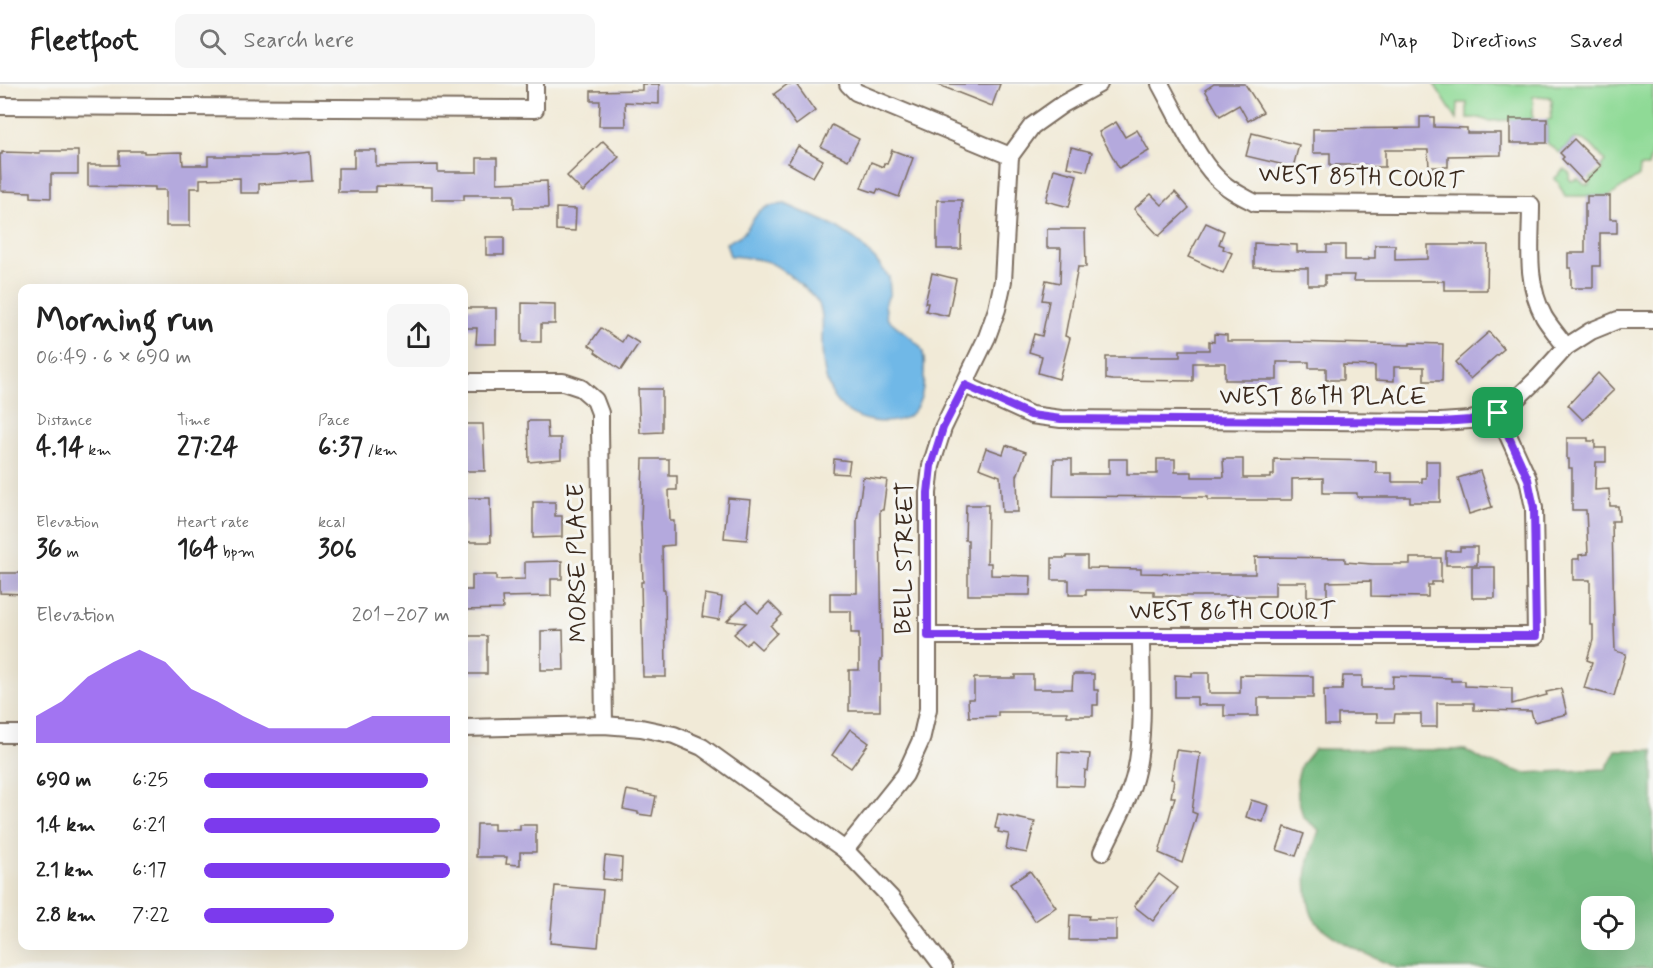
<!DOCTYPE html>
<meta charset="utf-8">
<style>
:root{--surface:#fff;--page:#f6f6f6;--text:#222;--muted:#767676;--line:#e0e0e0;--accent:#7c3aed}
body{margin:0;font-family:Mynerve,sans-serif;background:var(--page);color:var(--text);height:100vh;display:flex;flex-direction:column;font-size:22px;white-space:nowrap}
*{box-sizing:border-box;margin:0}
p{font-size:20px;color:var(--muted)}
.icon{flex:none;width:33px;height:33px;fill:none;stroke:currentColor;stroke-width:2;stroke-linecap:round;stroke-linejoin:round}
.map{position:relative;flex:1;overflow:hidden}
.drawer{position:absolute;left:18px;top:200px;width:450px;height:666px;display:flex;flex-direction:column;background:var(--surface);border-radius:12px;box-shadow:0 6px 24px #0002}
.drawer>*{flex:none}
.fabs{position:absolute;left:1581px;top:812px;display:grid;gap:12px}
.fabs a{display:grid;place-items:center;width:54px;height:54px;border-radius:12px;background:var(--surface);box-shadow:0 6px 24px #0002;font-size:30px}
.pin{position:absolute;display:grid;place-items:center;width:51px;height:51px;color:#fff;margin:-26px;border-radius:12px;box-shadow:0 3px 9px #0006}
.round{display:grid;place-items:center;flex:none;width:63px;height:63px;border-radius:12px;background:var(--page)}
.overview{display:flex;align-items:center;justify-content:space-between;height:102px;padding:0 18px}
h1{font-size:33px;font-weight:800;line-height:45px}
.stats{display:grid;grid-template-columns:repeat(3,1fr);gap:9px;height:102px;padding:6px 18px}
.stats div{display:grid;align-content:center}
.stats b{font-size:26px;font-weight:800}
.stats small{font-size:16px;font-weight:400}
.stats p{font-size:16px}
.chart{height:168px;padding:12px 18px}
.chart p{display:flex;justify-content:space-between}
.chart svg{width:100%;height:108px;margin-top:6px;fill:var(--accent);opacity:.7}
ul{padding:0 18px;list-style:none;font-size:20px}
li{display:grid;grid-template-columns:96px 72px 1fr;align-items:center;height:45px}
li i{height:15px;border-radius:8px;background:var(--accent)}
header{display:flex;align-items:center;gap:36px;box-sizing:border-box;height:84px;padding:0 30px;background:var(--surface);border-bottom:2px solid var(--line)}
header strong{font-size:28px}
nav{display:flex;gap:33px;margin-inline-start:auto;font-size:21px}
.search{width:420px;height:54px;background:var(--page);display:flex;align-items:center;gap:15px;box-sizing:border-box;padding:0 21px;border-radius:12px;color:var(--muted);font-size:22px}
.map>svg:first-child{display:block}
.green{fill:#8fda96;stroke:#65825a;stroke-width:1.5}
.forest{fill:#73ba7f;stroke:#57724e;stroke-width:1.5;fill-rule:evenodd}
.water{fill:#6fb8e7;stroke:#557182;stroke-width:1.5}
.building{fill:#b4a9dd}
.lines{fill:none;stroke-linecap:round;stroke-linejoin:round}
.street-casing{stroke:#7b6d5f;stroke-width:20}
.street{stroke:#fff;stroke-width:16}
.route-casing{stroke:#fff;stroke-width:12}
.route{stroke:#7c3aed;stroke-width:8}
.labels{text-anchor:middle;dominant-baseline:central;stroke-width:6;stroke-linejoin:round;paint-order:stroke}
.street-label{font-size:24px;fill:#3b2a1e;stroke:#f6f6f2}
</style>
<header>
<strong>Fleetfoot</strong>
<div class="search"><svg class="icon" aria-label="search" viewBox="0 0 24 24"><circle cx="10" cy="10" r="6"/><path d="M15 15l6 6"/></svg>Search here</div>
<nav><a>Map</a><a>Directions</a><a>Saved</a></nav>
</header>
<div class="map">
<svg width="1653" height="884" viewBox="0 0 1653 884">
<rect width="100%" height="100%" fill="#f6f6f2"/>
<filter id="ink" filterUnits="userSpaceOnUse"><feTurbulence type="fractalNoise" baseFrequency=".0167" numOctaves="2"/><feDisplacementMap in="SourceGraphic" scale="12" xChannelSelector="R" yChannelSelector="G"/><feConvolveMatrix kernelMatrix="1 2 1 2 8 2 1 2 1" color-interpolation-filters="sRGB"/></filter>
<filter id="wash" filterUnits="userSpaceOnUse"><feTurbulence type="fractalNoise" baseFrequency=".008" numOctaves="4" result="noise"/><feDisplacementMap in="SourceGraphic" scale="24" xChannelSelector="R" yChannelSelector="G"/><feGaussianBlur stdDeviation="1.35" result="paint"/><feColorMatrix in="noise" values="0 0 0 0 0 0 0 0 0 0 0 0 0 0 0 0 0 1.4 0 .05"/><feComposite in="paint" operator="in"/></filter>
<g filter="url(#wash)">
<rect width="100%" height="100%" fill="#f1ead7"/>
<!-- green -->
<path class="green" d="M1434,0H1653V65L1648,83H1640L1639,92L1610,112H1590V111L1586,112H1565L1558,98L1554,95L1565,85L1570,90L1569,94L1571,97L1578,95L1585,101H1589L1591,94L1602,86L1601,82L1605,77C1596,67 1589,54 1574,55L1560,69L1547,59V35H1551L1552,17L1550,13L1536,12L1533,13V35L1488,37L1480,34H1467V19H1458L1457,36Z"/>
<!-- forest -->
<path class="forest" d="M1314,665L1465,666L1485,677L1524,689L1606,685L1616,666H1653V884H1398C1376,875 1327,854 1314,835C1308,826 1305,797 1307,786C1309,772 1315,759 1319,746L1303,733L1298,713L1297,696L1301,681ZM1592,822H1624V855H1592Z"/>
<!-- water -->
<path class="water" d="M785,120L835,142L855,155L875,175L889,193L890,209L885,220L887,234C894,241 918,258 921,264C926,272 924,283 924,292C923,327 908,342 873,337C830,330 822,294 822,257C822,244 824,232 819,220C816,213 806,206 800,200C772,176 767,175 730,172L726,159L743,150L759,127L769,122Z"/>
<g id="blocks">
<!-- building -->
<g class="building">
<polygon points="642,0 659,0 659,20 625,18 626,42 599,42 600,17 591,17 591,7 642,6"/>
<polygon points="788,0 796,0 815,27 796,41 774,10"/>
<polygon points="936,0 1000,0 992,22"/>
<polygon points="1214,0 1245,0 1263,28 1248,37 1239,21 1220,32 1205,6"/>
<polygon points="1420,33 1434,33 1434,43 1467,44 1467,49 1501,49 1501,71 1448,72 1448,83 1429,83 1428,66 1385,66 1385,83 1366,83 1366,81 1330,81 1330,69 1313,69 1313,45 1420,44"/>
<rect x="1510" y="35" width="37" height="24"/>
<polygon points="1116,38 1125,53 1137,46 1149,67 1119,84 1099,48"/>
<polygon points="832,41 859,55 848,76 821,63"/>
<polygon points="1252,49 1299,61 1293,83 1246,72"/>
<polygon points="1574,55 1601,82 1584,98 1562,75 1564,73 1560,69"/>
<polygon points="603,57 619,73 583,108 567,92"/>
<polygon points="798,62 823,76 813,93 788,79"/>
<polygon points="1071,63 1092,68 1087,87 1067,83"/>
<polygon points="354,66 376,66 376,82 438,81 438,88 477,88 477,74 497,74 497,99 547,97 548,124 514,124 514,111 464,111 464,116 432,116 432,103 376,102 376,108 338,108 338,84 354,84"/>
<polygon points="892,66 913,74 899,113 878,105 876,109 861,104 871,78 883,83 884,79 887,80"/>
<polygon points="40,67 78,67 78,90 51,90 51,114 31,113 31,108 1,107 0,70 2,70 2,68 40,69"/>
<polygon points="119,67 144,67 144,69 182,68 183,81 208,81 208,72 275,72 310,68 312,97 259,100 259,109 240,109 240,94 200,95 200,104 190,104 190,142 166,142 166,106 155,106 155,103 88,102 88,81 119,81"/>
<polygon points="1054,85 1077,91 1069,123 1046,117"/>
<polygon points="1175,108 1189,124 1159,152 1134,125 1151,110 1162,121"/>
<polygon points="1587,112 1610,112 1610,135 1617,135 1617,149 1600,149 1600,182 1593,182 1593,204 1571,204 1571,184 1568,184 1568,169 1585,169 1585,119 1587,119"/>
<polygon points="937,116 962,116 961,165 937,165"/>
<polygon points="556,124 576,125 575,147 556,146"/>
<polygon points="1206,139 1224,147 1219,160 1224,162 1223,165 1232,169 1223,189 1188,173"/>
<polygon points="1047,145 1085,145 1086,183 1078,183 1065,252 1070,254 1059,295 1038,289 1042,272 1029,268 1034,250 1042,252 1049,217 1042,216 1046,196 1060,199 1061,164 1047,164"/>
<rect x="486" y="153" width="18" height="18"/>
<polygon points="1254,159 1297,161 1297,168 1327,168 1327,161 1345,161 1345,176 1369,176 1369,174 1375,174 1375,161 1395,161 1395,176 1428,175 1428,161 1488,161 1487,206 1444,206 1444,197 1353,197 1354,191 1325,191 1325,201 1308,201 1308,184 1254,183"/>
<polygon points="932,189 956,195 948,232 926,227 928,219 925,219"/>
<polygon points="522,219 555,220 555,240 541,240 541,258 522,258"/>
<polygon points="464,224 496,224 496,260 476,260 477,244 464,244"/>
<polygon points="601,244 622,258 626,251 639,259 621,286 595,268 596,266 589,261"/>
<polygon points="1489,248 1504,265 1470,295 1455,278"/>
<polygon points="1214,250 1227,251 1227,257 1291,257 1291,258 1410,261 1410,259 1443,260 1442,297 1424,297 1424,283 1394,283 1394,297 1375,296 1375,282 1343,281 1343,296 1326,296 1326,284 1309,284 1309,278 1277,278 1277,296 1225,296 1225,279 1193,279 1193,297 1112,296 1106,295 1106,273 1180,273 1180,266 1209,266 1209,257 1214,258"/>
<polygon points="1598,289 1614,306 1583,336 1568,321"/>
<polygon points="638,305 662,305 662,348 640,349"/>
<polygon points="528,337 547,337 548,354 561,354 561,375 529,378"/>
<polygon points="464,340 483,340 485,387 464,387"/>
<polygon points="1567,354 1588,354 1588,357 1595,357 1595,364 1606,364 1606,378 1596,378 1595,406 1609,405 1610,422 1618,422 1619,437 1612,437 1614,540 1615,567 1626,570 1614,612 1584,604 1592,578 1587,576 1593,556 1593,541 1590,541 1590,496 1573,496 1573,475 1579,475 1579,471 1588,470 1586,426 1572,426 1572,384 1569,384 1569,375 1567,375"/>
<polygon points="1006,361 1026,368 1017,392 1018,428 1002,428 1000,392 979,384 986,364 1003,370"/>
<polygon points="643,375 669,375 669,392 677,392 677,406 669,406 670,437 674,437 674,461 662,462 663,506 665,506 666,593 643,593 641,498 643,498 641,438"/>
<polygon points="834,375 850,377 848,390 833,389"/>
<polygon points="1054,375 1072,375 1072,390 1109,390 1109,375 1127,375 1127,390 1157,390 1157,375 1175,375 1175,388 1192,388 1192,393 1224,393 1223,375 1243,375 1243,394 1271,394 1271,391 1274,391 1274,375 1376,377 1376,389 1392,389 1392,398 1422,398 1422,394 1426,394 1426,377 1440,377 1440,418 1410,418 1410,413 1357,413 1357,409 1323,409 1323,394 1292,395 1292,416 1208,416 1208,413 1053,412"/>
<polygon points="1480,387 1492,423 1469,430 1458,394"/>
<polygon points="863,393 887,396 883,426 880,426 882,576 880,576 880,627 849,627 849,586 859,586 859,549 851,549 851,527 830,527 830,509 857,509 857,437"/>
<polygon points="464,414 490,414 491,458 464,458"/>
<polygon points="728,414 751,416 747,456 724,454"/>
<polygon points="533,418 555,418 555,432 562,432 562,453 533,454"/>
<polygon points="966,421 988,421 987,479 991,479 991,491 1031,492 1030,511 968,511 968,456 965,456"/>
<polygon points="1460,463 1477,463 1477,481 1446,481 1446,467 1460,467"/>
<polygon points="1067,472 1087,472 1087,484 1141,485 1141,489 1192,490 1255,490 1255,473 1345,474 1345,478 1372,480 1410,480 1410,474 1441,474 1441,498 1432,498 1432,501 1428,501 1428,513 1371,512 1371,497 1327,498 1327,513 1307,512 1307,498 1275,498 1275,512 1154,512 1154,507 1113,506 1086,506 1086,511 1069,511 1069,496 1052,496 1052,474 1067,474"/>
<polygon points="562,477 562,495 551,495 551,512 502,513 503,525 464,526 464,506 472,506 472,491 496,491 496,496 525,495 525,478"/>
<rect x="1472" y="483" width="23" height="31"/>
<polygon points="0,489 22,489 22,510 0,509"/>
<polygon points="705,510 722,513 719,536 702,533"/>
<polygon points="746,518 758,529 769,518 782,531 771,542 777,549 761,565 751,556 746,561 734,550 746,539 727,537"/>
<polygon points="563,546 564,586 541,586 541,547"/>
<polygon points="465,552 487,552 487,590 464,590"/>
<polygon points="1192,589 1209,589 1209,609 1240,609 1240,591 1313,592 1313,614 1258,614 1258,632 1224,632 1224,621 1197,621 1197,613 1175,613 1175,591 1192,592"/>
<polygon points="1073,590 1094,590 1094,606 1098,606 1098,621 1093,621 1093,632 1067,632 1067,628 998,628 998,632 969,633 968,615 974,615 974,594 1015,594 1015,591 1033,591 1033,605 1072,605"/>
<polygon points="1343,592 1362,592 1362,604 1392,604 1393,592 1451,594 1451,597 1465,597 1465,602 1512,604 1512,620 1547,611 1546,608 1561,605 1567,630 1534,638 1531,627 1474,626 1474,619 1437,619 1437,643 1421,643 1421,630 1395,630 1394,638 1377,638 1377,630 1338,630 1338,641 1325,641 1324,606 1342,606"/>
<polygon points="850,645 869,659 851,684 832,671"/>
<polygon points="1176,666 1200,669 1192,728 1197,730 1182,779 1159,769 1175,713 1171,713 1174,696 1171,695"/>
<polygon points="1058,668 1090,670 1088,687 1085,686 1084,702 1057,701"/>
<polygon points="627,706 656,712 652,732 638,730 638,728 623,725"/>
<polygon points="1251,716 1268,721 1263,738 1246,733"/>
<polygon points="998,730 1035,738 1027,769 1006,765 1009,750 998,748 999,745 995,744"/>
<polygon points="477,740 494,740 494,746 520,746 520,741 536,741 536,768 520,768 520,781 506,780 507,773 476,773"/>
<polygon points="1285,743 1304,750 1296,772 1277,766"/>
<polygon points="605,772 622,774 621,797 603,795"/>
<polygon points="1030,787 1056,823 1035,837 1010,800"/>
<polygon points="1159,790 1178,804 1153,837 1134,822"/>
<polygon points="555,802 603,806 598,863 550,859"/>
<polygon points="1070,831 1089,832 1088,835 1116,835 1116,856 1069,856"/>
</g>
</g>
</g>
<g filter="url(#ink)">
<use href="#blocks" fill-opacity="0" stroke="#7b6d5f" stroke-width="1.5"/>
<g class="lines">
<!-- street casing -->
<g class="street-casing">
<g id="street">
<polyline points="848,0 856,8 1010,72"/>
<path d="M1160,0C1175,27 1196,73 1216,93C1227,105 1242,112 1255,119L1531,121C1531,159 1525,198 1544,233C1550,243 1559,253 1566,263"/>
<polyline points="0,22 535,25 535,0"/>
<polyline points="464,298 563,298 581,304 595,316 600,329 600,344 604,641"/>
<polyline points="965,301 1031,331 1061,335 1441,338 1470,336 1498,329 1512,319 1539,293 1566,263 1591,247 1618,236 1653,236"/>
<polyline points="928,552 1536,552 1534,424 1528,395 1498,329"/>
<polyline points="464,644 604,641 641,644 674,651 702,663 845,766 891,814 944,884"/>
<polyline points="0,650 22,650"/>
<polyline points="845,766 905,691 921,656 928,625 928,409 931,382 943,344 987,253 997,225 1003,197 1010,72 1032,42 1063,20 1099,0"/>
<path d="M1102,768C1114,742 1130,715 1136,687C1145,649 1141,592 1141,552"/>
</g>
</g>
<!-- street -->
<use href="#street" class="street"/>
</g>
</g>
<g class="lines" filter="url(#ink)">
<!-- route casing -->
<g class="route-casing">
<polygon id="route" points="965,301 1031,331 1061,335 1441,338 1470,336 1498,329 1528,395 1534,424 1536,552 928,552 928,409 931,382 943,344"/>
</g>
<!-- route -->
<use href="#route" class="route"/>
</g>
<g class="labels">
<!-- street labels -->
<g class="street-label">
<text transform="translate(1361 94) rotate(2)">WEST 85TH COURT</text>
<text x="1323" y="313">WEST 86TH PLACE</text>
<text transform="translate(905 474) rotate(-89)">BELL STREET</text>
<text transform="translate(578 479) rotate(-91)">MORSE PLACE</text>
<text x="1232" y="528">WEST 86TH COURT</text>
</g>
</g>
</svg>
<div class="fabs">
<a><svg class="icon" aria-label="locate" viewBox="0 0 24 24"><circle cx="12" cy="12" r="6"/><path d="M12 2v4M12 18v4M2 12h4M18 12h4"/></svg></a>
</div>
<div class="pin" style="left:1498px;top:329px;background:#1e9e55"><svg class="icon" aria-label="arrive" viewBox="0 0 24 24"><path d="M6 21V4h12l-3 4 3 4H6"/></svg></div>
<section class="drawer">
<div class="overview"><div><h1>Morning run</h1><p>06:49 · 6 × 690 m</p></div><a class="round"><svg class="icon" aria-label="share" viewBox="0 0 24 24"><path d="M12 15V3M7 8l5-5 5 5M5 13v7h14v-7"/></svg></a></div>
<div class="stats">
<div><p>Distance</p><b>4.14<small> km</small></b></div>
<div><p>Time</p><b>27:24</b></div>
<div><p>Pace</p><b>6:37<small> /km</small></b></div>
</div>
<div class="stats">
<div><p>Elevation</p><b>36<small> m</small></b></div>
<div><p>Heart rate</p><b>164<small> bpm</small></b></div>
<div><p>kcal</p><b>306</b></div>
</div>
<div class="chart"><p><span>Elevation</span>201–207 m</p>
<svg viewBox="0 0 160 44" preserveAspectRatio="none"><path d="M0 44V33L10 27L20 17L30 11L40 6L50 11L60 22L70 27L80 33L90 38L100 38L110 38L120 38L130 33L140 33L150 33L160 33V44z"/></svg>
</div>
<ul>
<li><b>690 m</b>6:25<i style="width:91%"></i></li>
<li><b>1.4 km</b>6:21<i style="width:96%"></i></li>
<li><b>2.1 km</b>6:17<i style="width:100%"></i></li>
<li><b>2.8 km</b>7:22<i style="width:53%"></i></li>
</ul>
</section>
</div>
